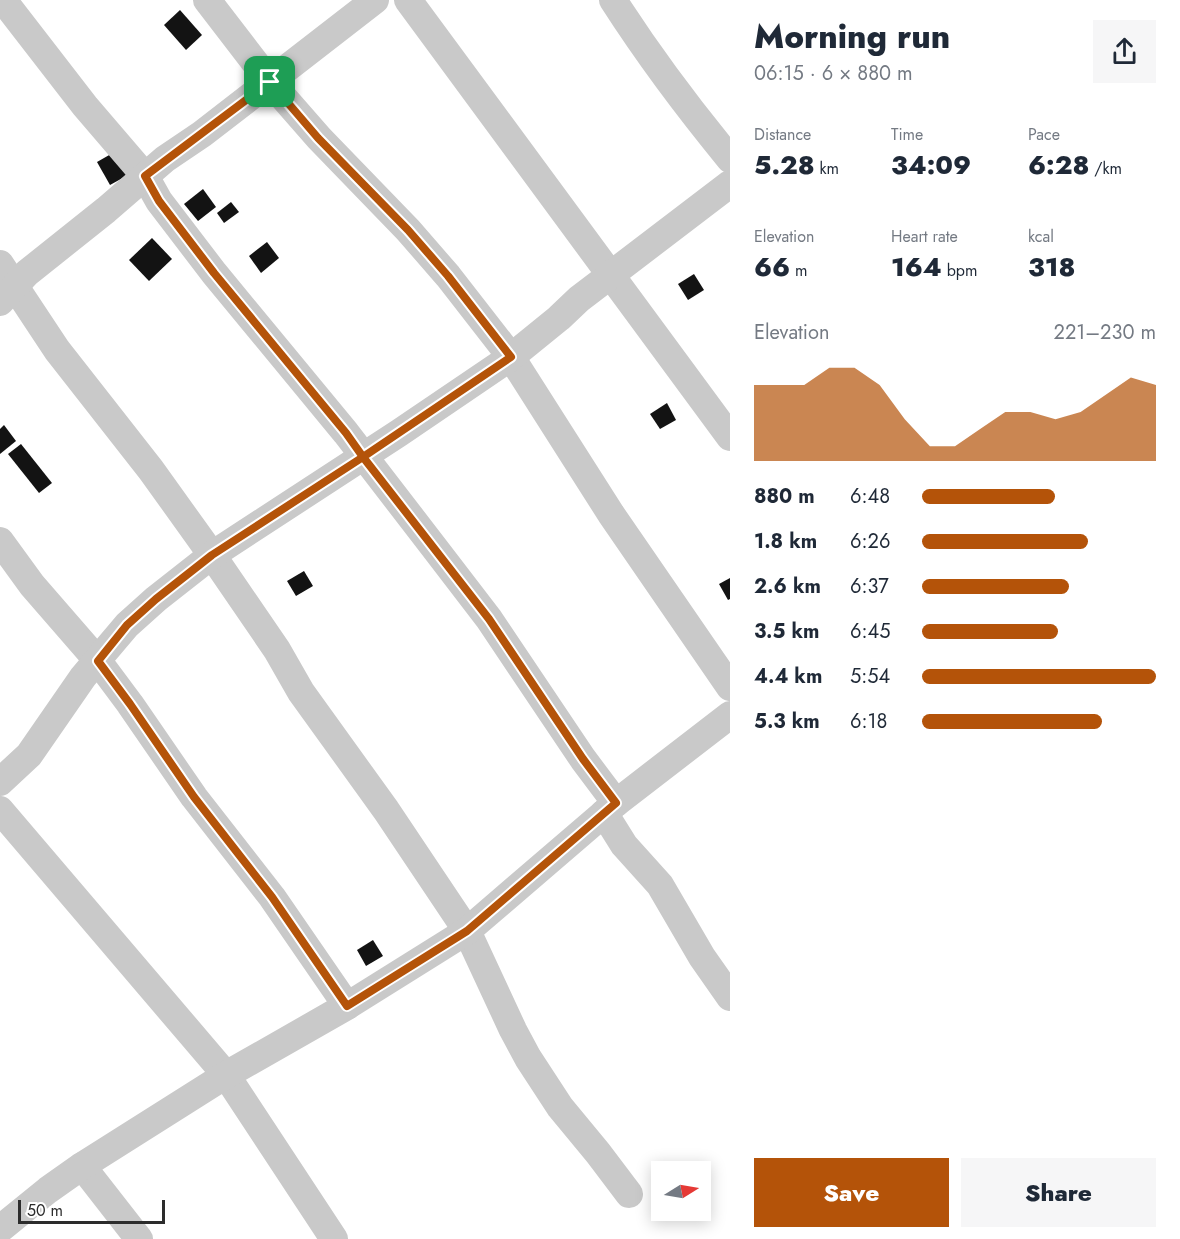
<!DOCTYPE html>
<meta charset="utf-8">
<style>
:root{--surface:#fff;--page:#f6f6f7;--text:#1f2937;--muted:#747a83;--accent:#b45309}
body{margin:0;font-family:Jost,sans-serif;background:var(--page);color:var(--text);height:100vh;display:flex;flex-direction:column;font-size:22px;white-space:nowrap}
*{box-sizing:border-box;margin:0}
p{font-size:20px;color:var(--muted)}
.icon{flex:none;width:33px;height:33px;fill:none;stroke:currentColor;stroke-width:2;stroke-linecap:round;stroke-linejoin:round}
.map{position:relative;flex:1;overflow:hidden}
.side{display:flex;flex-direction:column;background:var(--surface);width:450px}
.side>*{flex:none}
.needle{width:39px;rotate:79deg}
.fabs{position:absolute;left:651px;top:1161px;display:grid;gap:12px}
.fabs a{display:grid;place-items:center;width:60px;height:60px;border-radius:0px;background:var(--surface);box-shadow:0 3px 15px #0003;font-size:30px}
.scale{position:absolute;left:18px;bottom:15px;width:147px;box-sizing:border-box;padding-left:6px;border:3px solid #2c2c2c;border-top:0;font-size:16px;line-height:21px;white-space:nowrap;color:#2c2c2c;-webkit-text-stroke:4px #fff;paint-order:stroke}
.pin{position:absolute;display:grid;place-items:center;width:51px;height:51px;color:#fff;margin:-26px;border-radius:12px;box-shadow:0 3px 9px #0006}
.round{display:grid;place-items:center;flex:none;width:63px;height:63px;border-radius:0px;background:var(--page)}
.overview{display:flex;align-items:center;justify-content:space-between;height:102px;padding:0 24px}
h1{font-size:33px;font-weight:800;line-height:45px}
.metrics{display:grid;grid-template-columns:repeat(3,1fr);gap:9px;height:102px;padding:6px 24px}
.metrics div{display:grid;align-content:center}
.metrics b{font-size:26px;font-weight:800}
.metrics small{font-size:16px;font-weight:400}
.metrics p{font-size:16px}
.chart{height:168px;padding:12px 24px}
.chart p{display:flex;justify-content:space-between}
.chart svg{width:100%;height:108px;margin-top:6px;fill:var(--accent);opacity:.7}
.cta{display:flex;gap:12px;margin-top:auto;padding:12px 24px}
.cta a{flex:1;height:69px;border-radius:0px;background:var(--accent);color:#fff;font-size:24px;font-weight:800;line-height:69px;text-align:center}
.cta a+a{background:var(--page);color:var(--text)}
ul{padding:0 24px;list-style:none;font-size:20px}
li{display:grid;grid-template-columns:96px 72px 1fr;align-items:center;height:45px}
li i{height:15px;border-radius:8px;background:var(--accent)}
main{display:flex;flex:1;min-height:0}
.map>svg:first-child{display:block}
.building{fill:#131313}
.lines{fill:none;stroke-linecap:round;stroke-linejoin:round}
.minor{stroke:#c9c9c9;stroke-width:28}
.route-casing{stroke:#fff;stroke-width:12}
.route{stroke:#b45309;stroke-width:8}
</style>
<main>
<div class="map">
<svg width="730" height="1239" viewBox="0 0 730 1239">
<rect width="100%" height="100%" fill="#fff"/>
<!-- building -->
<g class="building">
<polygon points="180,10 202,35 186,50 164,25"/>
<polygon points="118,150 130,174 110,185 97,162"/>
<polygon points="203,189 216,207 198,221 184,204"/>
<polygon points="231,202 239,212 224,223 217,213"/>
<polygon points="152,238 172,259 149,281 129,260"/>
<polygon points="267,242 279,258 261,273 249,256"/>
<polygon points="694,274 704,290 688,300 678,284"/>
<polygon points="667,403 676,420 660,429 650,414"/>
<polygon points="4,425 16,441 0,454 0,429"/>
<polygon points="21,444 52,483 39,493 8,454"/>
<polygon points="304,571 313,586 296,596 287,581"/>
<polygon points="730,578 730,599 728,600 719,584"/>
<polygon points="373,940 383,956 366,966 357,950"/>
</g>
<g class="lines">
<!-- minor -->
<g class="minor">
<polyline points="3,0 85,106 145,176 159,201 214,273 346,433 433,546 489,619 583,759 616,803"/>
<polyline points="207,0 270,82 319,138 408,230 448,276 511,357 611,514 730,687"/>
<polyline points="408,0 730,437"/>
<path d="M613,0C649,56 688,108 730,159"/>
<polyline points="0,264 57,350 151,470 212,555 277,650 301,692 386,810 467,931 513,1030 528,1058 560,1107 598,1153 629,1194"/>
<polyline points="0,302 27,273 106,210 165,159 202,134 375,0"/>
<polyline points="0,541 32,585 98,661 130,704 194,797 272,897 347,1006 467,931 616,803 730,715"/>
<polyline points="0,782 29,755 83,677 127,625 156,599 212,555 399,433 511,357 559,318 579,299 730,184"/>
<polyline points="0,810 226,1075 334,1239"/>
<polyline points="604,813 624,845 660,885 702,957 730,997"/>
<polyline points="82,1166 139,1239"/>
<polyline points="0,1229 48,1190 82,1166 226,1075 347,1006"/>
</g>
</g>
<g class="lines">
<!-- route casing -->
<g class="route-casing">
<polyline id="route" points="270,82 145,176 159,201 214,273 346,433 363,457 212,555 156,599 127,625 98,661 130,704 194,797 272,897 347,1006 467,931 616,803 583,759 489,619 363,457 511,357 448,276 408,230 318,138 270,82"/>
</g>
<!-- route -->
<use href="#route" class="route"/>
</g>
</svg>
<div class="fabs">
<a><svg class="needle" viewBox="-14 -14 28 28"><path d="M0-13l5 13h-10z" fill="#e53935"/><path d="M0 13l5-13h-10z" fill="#747a83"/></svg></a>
</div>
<div class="scale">50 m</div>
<div class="pin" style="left:270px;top:82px;background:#1e9e55"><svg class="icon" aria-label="arrive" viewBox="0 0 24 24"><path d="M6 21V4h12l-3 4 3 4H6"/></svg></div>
</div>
<section class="side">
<div class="overview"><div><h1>Morning run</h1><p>06:15 · 6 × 880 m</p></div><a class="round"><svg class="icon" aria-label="share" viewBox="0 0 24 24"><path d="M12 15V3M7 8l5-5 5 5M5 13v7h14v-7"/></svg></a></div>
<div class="metrics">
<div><p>Distance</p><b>5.28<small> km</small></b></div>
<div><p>Time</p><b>34:09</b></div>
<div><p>Pace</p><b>6:28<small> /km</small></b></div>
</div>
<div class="metrics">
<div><p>Elevation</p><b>66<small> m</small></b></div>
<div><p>Heart rate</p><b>164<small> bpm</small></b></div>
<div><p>kcal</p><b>318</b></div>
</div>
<div class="chart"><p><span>Elevation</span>221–230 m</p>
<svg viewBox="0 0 160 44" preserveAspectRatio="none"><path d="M0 44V13L10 13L20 13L30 6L40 6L50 13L60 27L70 38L80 38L90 31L100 24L110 24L120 27L130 24L140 17L150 10L160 13V44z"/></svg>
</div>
<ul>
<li><b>880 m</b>6:48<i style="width:57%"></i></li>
<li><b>1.8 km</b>6:26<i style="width:71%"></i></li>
<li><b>2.6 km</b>6:37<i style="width:63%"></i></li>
<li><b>3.5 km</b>6:45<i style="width:58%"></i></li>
<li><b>4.4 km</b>5:54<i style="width:100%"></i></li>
<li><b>5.3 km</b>6:18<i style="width:77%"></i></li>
</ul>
<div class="cta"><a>Save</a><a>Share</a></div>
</section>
</main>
